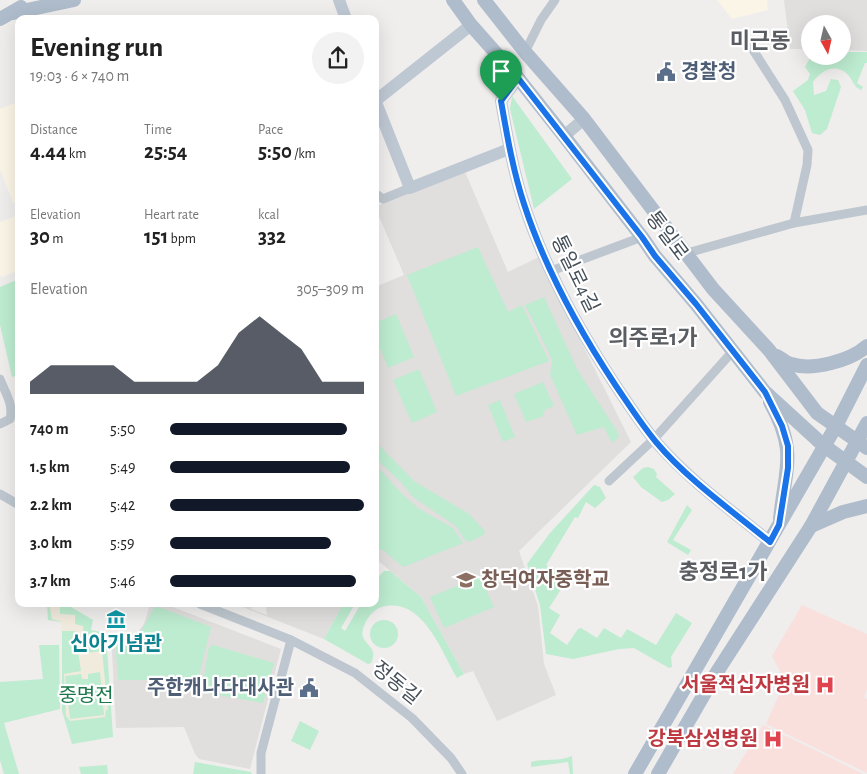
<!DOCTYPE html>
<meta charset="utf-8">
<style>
:root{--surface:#fff;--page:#f2f2f2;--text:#222;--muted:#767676;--accent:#111827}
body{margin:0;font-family:"Alegreya Sans","Noto Sans KR",sans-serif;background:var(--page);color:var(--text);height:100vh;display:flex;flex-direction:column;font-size:19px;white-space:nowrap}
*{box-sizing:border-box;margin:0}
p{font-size:16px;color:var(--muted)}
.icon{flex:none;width:28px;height:28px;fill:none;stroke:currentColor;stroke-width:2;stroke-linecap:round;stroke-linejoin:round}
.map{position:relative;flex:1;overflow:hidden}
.side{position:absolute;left:15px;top:15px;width:364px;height:592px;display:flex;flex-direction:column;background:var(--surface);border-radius:10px;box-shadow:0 5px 20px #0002}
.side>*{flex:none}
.needle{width:32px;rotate:172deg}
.fabs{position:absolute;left:801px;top:15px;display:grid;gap:10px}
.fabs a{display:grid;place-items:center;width:50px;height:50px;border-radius:50%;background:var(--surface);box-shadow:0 5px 20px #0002;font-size:25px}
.pin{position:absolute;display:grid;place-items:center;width:42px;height:42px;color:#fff;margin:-51px -21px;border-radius:50% 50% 50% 0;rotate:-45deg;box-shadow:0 0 5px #0007}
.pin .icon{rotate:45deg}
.round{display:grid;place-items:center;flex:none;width:52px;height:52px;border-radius:26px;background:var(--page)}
.head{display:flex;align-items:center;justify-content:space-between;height:85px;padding:0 15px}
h1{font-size:28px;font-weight:700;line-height:38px}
.figures{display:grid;grid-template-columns:repeat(3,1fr);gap:8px;height:85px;padding:5px 15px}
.figures div{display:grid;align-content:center}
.figures b{font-size:21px;font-weight:700}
.figures small{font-size:14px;font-weight:400}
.figures p{font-size:14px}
.chart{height:140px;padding:10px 15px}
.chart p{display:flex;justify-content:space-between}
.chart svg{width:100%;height:90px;margin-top:5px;fill:var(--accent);opacity:.7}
ul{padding:0 15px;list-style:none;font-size:16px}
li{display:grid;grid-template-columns:80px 60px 1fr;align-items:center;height:38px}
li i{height:12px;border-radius:6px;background:var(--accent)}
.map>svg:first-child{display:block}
.commercial{fill:#faf5e6}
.education{fill:#e1dede}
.medical{fill:#f9e0dd}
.green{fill:#bdecd0}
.sand{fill:#f1ebde;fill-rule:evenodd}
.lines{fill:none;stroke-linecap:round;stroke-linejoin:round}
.street{stroke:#bec7cf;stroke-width:9}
.secondary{stroke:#bec8d3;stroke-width:12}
.primary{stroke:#aebccb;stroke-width:14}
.route-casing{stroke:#fff;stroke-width:10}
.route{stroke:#1a73e8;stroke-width:6}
.labels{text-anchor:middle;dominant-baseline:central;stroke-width:4.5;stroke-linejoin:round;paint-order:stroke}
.service-label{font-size:20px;font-weight:bold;fill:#4e5e75;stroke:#fff;text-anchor:start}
.street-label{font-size:20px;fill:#465059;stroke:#fff}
.education-label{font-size:20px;font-weight:bold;fill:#785e54;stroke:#fff;text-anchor:start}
.culture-label{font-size:20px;font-weight:bold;fill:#0d838f;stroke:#fff}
.health-label{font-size:20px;font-weight:bold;fill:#be3a42;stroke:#fff;text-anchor:end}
.park-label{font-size:20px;fill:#1b764a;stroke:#fff}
.quarter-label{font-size:22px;font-weight:bold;fill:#5a5d62;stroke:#fff}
</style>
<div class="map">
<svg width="867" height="774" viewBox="0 0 867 774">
<rect width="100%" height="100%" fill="#f0eded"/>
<!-- commercial -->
<g class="commercial">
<polygon points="717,0 767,0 768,10 732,19"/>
<polygon points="19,101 19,201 13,203 0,169 0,109"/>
<polygon points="19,215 19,270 2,277 0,275 0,222"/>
</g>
<!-- education -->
<g class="education">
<polygon points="784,0 867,0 867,51 843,50 842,24 810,24 810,49 790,49"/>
<polygon points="463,167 508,272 539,257 631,442 519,551 538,606 544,664 556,695 497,721 473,671 464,674 421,597 375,558 375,287 404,275 375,207"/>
<polygon points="150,604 165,604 281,649 250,769 199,759 195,754 184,727 116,728 111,634 132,639 144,624"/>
<polygon points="235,604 253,604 251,609 267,615 266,604 343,604 324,639"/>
</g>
<!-- medical -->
<g class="medical">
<polygon points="802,605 867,634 867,689 864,697 867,699 867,773 766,724 785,681 772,656"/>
<polygon points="763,725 821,753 863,774 733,774"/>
</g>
<!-- green -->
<g class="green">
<path d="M843,52H867V63H865L857,83L863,87L861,90C853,86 854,82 849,76C837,62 821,70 813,82L814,95L826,91L831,79L838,80L841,87L827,129L820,135L812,133L805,110L793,91L808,80L810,74L805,67L811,56H842Z"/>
<polygon points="512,96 572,179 534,209 510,109"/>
<polygon points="478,247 508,312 522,305 549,361 456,396 407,275"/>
<polygon points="19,279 19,375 12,377 0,325 0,287"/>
<polygon points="544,297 577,369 618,433 619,437 612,443 604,427 577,435 550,375 552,361 549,353 525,305"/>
<polygon points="396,314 414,357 388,368 375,336 375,323"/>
<polygon points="419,369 437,412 412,423 393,380"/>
<polygon points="543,382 554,406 545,410 542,417 526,422 514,394"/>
<polygon points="500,400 515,437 503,442 488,405"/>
<polygon points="375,441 414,481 469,514 485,531 484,535 469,542 464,539 457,527 413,497 401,482 375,458"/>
<polygon points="375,464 403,495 418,508 453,528 463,543 403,567 383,550 375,550"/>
<polygon points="648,467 654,469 657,474 656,477 675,494 668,500 662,502 641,487 633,477 643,468"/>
<polygon points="594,485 600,487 606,498 595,508 586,502 578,518 575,517 546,565 559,575 563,586 549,608 560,615 550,633 567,645 578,629 581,628 597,638 604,628 621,638 627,629 656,645 676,613 692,623 671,657 672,667 669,668 634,648 619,649 573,659 546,654 540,605 527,564 550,533"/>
<polygon points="687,505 692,510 673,540 691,550 688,555 667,542"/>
<path d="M384,571H390L421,597L464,674L457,678C441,651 424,600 386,606C375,607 368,616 364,626C356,645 381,644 371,663L368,664L324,639L343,604H355L341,628L345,631L361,604H375V580Z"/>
<polygon points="480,576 494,607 444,628 430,597"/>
<polygon points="47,604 66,604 93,620 91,630 106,633 113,737 72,744 62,711 62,622 48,620"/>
<polygon points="159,607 211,627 198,680 118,680 115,638 136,640 154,608"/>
<circle cx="384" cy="634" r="14"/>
<polygon points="39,645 59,645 60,709 4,723 19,774 4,774 0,760 0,682 43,679"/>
<polygon points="213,645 274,663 263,703 201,692 209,647"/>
<polygon points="300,721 319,731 310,750 291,741"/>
<path d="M572,756L573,774H570L568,762L531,767V762C544,758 559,762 572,756Z"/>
<polygon points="195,762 251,772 252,774 193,774"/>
<polygon points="107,765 108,774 81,774 79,767"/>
</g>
<!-- sand -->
<path class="sand" d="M49,604H60V614L75,615V624L83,626L85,653L102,651L108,710H106L105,717L70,721L66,716L64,674L81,671L75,631H61L62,622L52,619ZM100,672L104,715L70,719L65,676L81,674L82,679H88V674Z"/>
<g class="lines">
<!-- street -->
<g class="street">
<polyline points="750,45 785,100 808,150 807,165 794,223"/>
<polyline points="525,52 541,20 555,0"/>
<polyline points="375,193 383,199 410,188"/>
<polyline points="687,253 794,223 867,210"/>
<polyline points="551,271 642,237"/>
<path d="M0,379C5,393 14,404 10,419L0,424"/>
<polyline points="609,481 654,439 733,351"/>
<polyline points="0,494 19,505"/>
<polyline points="200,604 291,640 355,673 412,718 451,758 462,774"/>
<polyline points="261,774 261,753 291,640"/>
</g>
<!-- secondary -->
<g class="secondary">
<polyline points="339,0 346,19"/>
<path d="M518,78L501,101C507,135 513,171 524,204C545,269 579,330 616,386C629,405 641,424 656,442C689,480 731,510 770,542"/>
<polyline points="375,100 410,188 509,149"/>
<polyline points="375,101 471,25"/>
<polyline points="564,136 584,119"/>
</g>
<!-- primary -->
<g class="primary">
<polyline points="453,0 471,25 518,78 564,136 642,237 655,256 696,304 765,392 823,445 867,477"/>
<polyline points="484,0 525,52 584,119 713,289 769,350 817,413 867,448"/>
<polyline points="13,13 74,0"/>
<polyline points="0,19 21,7"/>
<path d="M777,356C781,358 786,363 791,364C812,371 850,361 867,346"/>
<path d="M770,402C798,452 785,468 780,519"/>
<polyline points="811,526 843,512 867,506"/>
<polyline points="635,774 836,426 867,365"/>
<polyline points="658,774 717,672 811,526 867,423"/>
</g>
</g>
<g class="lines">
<!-- route casing -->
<g class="route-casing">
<path id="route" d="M518,78L642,237L655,256L696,304L765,392L782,426L788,446V468L779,525L770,542C731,510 688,480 656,442C641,424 629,405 616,386C579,330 545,269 524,204C513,171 507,135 501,101Z"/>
</g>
<!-- route -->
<use href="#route" class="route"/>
</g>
<!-- icons -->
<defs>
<g id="civic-bare" transform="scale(1.5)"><path d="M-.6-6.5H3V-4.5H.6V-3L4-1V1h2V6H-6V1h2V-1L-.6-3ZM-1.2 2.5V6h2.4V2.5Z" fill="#5c6f8a" stroke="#fff" stroke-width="2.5" paint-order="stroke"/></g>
<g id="school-bare" transform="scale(1.5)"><path d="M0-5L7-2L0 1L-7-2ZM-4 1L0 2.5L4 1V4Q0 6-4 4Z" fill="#8d6e63" stroke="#fff" stroke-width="2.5" paint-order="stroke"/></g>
<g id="museum-bare" transform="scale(1.5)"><path d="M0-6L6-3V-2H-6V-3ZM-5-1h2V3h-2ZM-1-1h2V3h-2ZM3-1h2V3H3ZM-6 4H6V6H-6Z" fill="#0f9aa8" stroke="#fff" stroke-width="2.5" paint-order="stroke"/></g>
<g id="hospital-bare" transform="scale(1.5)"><path d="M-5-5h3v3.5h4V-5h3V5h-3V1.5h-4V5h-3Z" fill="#e0444e" stroke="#fff" stroke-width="2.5" paint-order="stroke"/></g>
</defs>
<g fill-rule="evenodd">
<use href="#civic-bare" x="666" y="72"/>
<use href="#school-bare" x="466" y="580"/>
<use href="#museum-bare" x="116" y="619"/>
<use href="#hospital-bare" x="825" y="685"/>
<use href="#civic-bare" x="309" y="688"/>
<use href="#hospital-bare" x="773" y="739"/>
</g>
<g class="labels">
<!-- service labels -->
<g class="service-label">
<text x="681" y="72">경찰청</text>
<text x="294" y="688" text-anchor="end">주한캐나다대사관</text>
</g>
<!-- street labels -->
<g class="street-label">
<text transform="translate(667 236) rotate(53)">통일로</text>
<text transform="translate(575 274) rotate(64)">통일로4길</text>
<text transform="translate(396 683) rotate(39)">정동길</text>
</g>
<!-- education labels -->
<g class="education-label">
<text x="481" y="580">창덕여자중학교</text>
</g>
<!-- culture labels -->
<g class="culture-label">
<text x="116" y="644">신아기념관</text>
</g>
<!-- health labels -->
<g class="health-label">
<text x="810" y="685">서울적십자병원</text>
<text x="758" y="739">강북삼성병원</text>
</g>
<!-- park labels -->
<g class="park-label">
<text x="86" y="696">중명전</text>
</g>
<!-- quarter labels -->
<g class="quarter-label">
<text x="760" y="41">미근동</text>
<text x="653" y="338">의주로1가</text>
<text x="723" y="572">충정로1가</text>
</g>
</g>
</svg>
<div class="fabs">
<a><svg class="needle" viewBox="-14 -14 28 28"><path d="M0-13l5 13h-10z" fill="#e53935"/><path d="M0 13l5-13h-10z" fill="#767676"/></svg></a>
</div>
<div class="pin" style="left:501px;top:101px;background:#1e9e55"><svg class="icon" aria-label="arrive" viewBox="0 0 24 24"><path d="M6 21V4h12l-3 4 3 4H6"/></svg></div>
<section class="side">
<div class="head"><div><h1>Evening run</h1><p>19:03 · 6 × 740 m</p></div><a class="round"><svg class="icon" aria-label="share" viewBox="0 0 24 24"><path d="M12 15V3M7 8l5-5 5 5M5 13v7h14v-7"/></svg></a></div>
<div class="figures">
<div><p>Distance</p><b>4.44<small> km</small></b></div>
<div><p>Time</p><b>25:54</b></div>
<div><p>Pace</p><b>5:50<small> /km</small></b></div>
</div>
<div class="figures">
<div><p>Elevation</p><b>30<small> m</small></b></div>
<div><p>Heart rate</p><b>151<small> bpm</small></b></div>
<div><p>kcal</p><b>332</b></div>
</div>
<div class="chart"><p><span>Elevation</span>305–309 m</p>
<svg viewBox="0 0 160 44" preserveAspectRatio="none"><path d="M0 44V38L10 30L20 30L30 30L40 30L50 38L60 38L70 38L80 38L90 30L100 14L110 6L120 14L130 22L140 38L150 38L160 38V44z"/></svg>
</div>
<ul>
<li><b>740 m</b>5:50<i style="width:91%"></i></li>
<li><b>1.5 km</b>5:49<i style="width:93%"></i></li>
<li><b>2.2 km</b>5:42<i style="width:100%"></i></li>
<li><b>3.0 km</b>5:59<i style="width:83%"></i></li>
<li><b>3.7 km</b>5:46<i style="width:96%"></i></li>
</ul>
</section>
</div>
